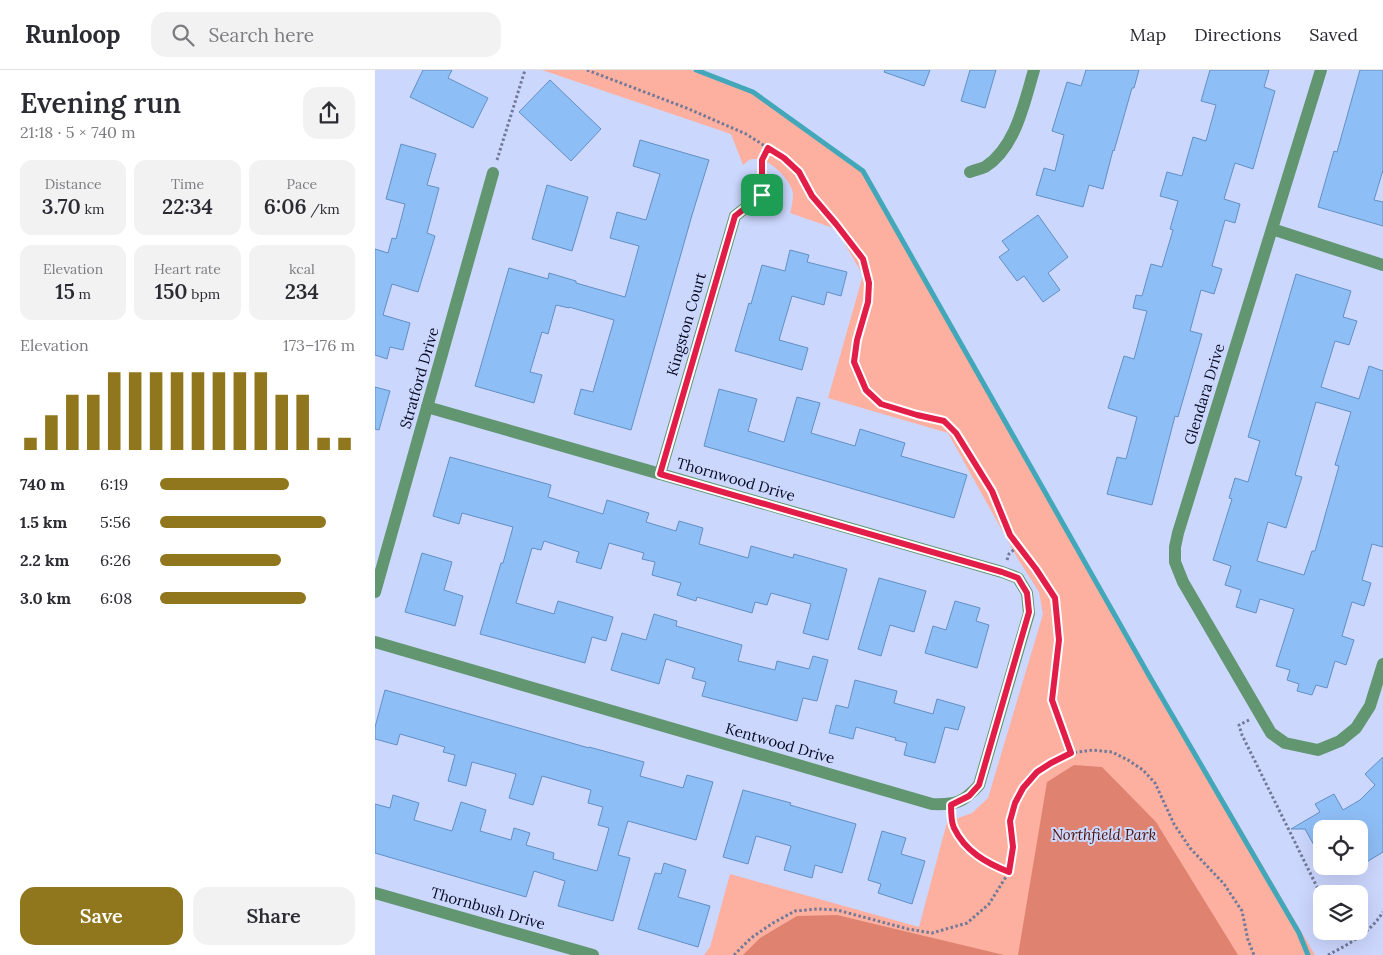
<!DOCTYPE html>
<meta charset="utf-8">
<style>
:root{--surface:#fff;--page:#f2f2f3;--text:#2b2b33;--muted:#7c7c81;--line:#e1e1e2;--accent:#90771d}
body{margin:0;font-family:Lora,serif;background:var(--page);color:var(--text);height:100vh;display:flex;flex-direction:column;font-size:19px;white-space:nowrap}
*{box-sizing:border-box;margin:0}
p{font-size:16px;color:var(--muted)}
.icon{flex:none;width:28px;height:28px;fill:none;stroke:currentColor;stroke-width:2;stroke-linecap:round;stroke-linejoin:round}
.map{position:relative;flex:1;overflow:hidden}
.side{display:flex;flex-direction:column;background:var(--surface);width:375px}
.side>*{flex:none}
.tools{position:absolute;left:938px;top:750px;display:grid;gap:10px}
.tools a{display:grid;place-items:center;width:55px;height:55px;border-radius:10px;background:var(--surface);box-shadow:0 5px 20px #0002;font-size:25px}
.pin{position:absolute;display:grid;place-items:center;width:42px;height:42px;color:#fff;margin:-21px;border-radius:10px;box-shadow:0 2px 8px #0006}
.round{display:grid;place-items:center;flex:none;width:52px;height:52px;border-radius:15px;background:var(--page)}
.headline{display:flex;align-items:center;justify-content:space-between;height:85px;padding:0 20px}
h1{font-size:28px;font-weight:600;line-height:38px}
.stats{display:grid;grid-template-columns:repeat(3,1fr);gap:8px;height:85px;padding:5px 20px}
.stats div{display:grid;align-content:center;border-radius:12px;background:var(--page);text-align:center}
.stats b{font-size:21px;font-weight:600}
.stats small{font-size:14px;font-weight:400}
.stats p{font-size:14px}
.chart{height:140px;padding:10px 20px}
.chart p{display:flex;justify-content:space-between}
.chart svg{width:100%;height:90px;margin-top:5px;stroke:var(--accent);stroke-width:6}
.action{display:flex;gap:10px;margin-top:auto;padding:10px 20px}
.action a{flex:1;height:58px;border-radius:15px;background:var(--accent);color:#fff;font-size:20px;font-weight:600;line-height:58px;text-align:center}
.action a+a{background:var(--page);color:var(--text)}
ul{padding:0 20px;list-style:none;font-size:16px}
li{display:grid;grid-template-columns:80px 60px 1fr;align-items:center;height:38px}
li i{height:12px;border-radius:6px;background:var(--accent)}
header{display:flex;align-items:center;gap:30px;box-sizing:border-box;height:70px;padding:0 25px;background:var(--surface);border-bottom:1px solid var(--line)}
header strong{font-size:24px}
nav{display:flex;gap:28px;margin-inline-start:auto;font-size:18px}
.search{width:350px;height:45px;background:var(--page);display:flex;align-items:center;gap:12px;box-sizing:border-box;padding:0 18px;border-radius:15px;color:var(--muted);font-size:19px}
main{display:flex;flex:1;min-height:0}
.map>svg:first-child{display:block}
.green{fill:#fdb0a0}
.forest{fill:#df8270}
.lines{fill:none;stroke-linecap:round;stroke-linejoin:round}
.stream{stroke:#43a7ba;stroke-width:5}
.building{fill:#8ebef6;stroke:#628fc3;fill-rule:evenodd}
.path{stroke:#717998;stroke-width:3;stroke-dasharray:2.5 2.5;stroke-linecap:butt}
.minor{stroke:#629670;stroke-width:12}
.route-casing{stroke:#fff;stroke-width:10}
.route{stroke:#e11d48;stroke-width:6}
.labels{text-anchor:middle;dominant-baseline:central;stroke-width:4;stroke-linejoin:round;paint-order:stroke}
.street-label{font-size:15px;fill:#070b21;stroke:#ccd7fe}
.park-label{font-size:15px;font-style:italic;fill:#4c1208;stroke:#ccd7fe}
</style>
<header>
<strong>Runloop</strong>
<div class="search"><svg class="icon" aria-label="search" viewBox="0 0 24 24"><circle cx="10" cy="10" r="6"/><path d="M15 15l6 6"/></svg>Search here</div>
<nav><a>Map</a><a>Directions</a><a>Saved</a></nav>
</header>
<main>
<section class="side">
<div class="headline"><div><h1>Evening run</h1><p>21:18 · 5 × 740 m</p></div><a class="round"><svg class="icon" aria-label="share" viewBox="0 0 24 24"><path d="M12 15V3M7 8l5-5 5 5M5 13v7h14v-7"/></svg></a></div>
<div class="stats">
<div><p>Distance</p><b>3.70<small> km</small></b></div>
<div><p>Time</p><b>22:34</b></div>
<div><p>Pace</p><b>6:06<small> /km</small></b></div>
</div>
<div class="stats">
<div><p>Elevation</p><b>15<small> m</small></b></div>
<div><p>Heart rate</p><b>150<small> bpm</small></b></div>
<div><p>kcal</p><b>234</b></div>
</div>
<div class="chart"><p><span>Elevation</span>173–176 m</p>
<svg viewBox="0 0 160 44" preserveAspectRatio="none"><path d="M5 44V38M15 44V27M25 44V17M35 44V17M45 44V6M55 44V6M65 44V6M75 44V6M85 44V6M95 44V6M105 44V6M115 44V6M125 44V17M135 44V17M145 44V38M155 44V38"/></svg>
</div>
<ul>
<li><b>740 m</b>6:19<i style="width:66%"></i></li>
<li><b>1.5 km</b>5:56<i style="width:85%"></i></li>
<li><b>2.2 km</b>6:26<i style="width:62%"></i></li>
<li><b>3.0 km</b>6:08<i style="width:75%"></i></li>
</ul>
<div class="action"><a>Save</a><a>Share</a></div>
</section>
<div class="map">
<svg width="1008" height="885" viewBox="0 0 1008 885">
<rect width="100%" height="100%" fill="#ccd7fe"/>
<!-- green -->
<path class="green" d="M167,0H316L378,22L488,101L688,455L940,885H329L335,877L355,804L544,857L572,752L597,743L613,728L668,544L664,522L643,489L573,363L453,328L488,205L461,159L415,143C417,137 418,130 418,123C415,108 391,84 374,90C373,91 368,95 368,95L356,64Z"/>
<!-- forest -->
<g class="forest">
<polygon points="699,695 727,697 781,752 863,885 643,885 672,712"/>
<polygon points="462,845 629,885 368,885 385,868 422,846"/>
</g>
<g class="lines">
<!-- stream -->
<polyline class="stream" points="321,0 378,22 488,101 776,609 924,863 933,885"/>
</g>
<!-- building -->
<g class="building">
<polygon points="48,0 77,0 73,8 113,28 98,58 35,27"/>
<polygon points="510,0 555,0 549,16 509,2"/>
<polygon points="595,0 621,0 610,38 586,31"/>
<polygon points="711,0 764,0 759,18 757,18 739,81 738,80 728,119 714,115 708,137 661,125 669,98 680,101 689,65 677,61 692,12 706,16"/>
<polygon points="835,0 894,0 889,17 900,21 878,99 860,93 849,129 865,134 860,153 850,150 837,196 847,199 839,224 826,220 815,261 827,264 803,347 800,346 777,435 732,424 742,387 751,389 762,347 733,338 749,286 759,289 772,241 758,238 761,225 767,226 776,194 787,197 798,160 795,159 803,131 785,126 792,102 807,106 818,67 831,71 841,35 826,31"/>
<polygon points="985,0 1008,0 1008,100 999,130 1008,132 1008,156 943,137 959,81 962,82"/>
<polygon points="175,10 226,59 196,91 144,42"/>
<polygon points="265,70 334,90 317,145 256,360 199,344 206,319 218,322 239,250 194,237 194,238 181,235 173,264 167,262 155,302 167,305 159,333 100,316 134,198 173,209 174,203 201,211 201,213 250,227 264,176 235,168 242,142 271,150 285,104 258,96"/>
<polygon points="26,74 61,84 52,115 64,118 52,163 60,166 43,222 17,214 8,245 35,253 28,280 15,277 12,289 0,285 0,179 13,183 17,168 21,169 30,134 11,129"/>
<polygon points="172,115 213,127 197,181 157,169"/>
<polygon points="663,145 693,187 673,203 685,220 668,232 649,206 642,211 624,187 634,180 627,171"/>
<polygon points="415,180 434,185 432,192 472,202 466,226 452,222 449,235 417,226 404,270 433,278 427,300 360,281 374,233 376,234 387,195 410,201"/>
<path d="M921,204L976,221L968,247L982,251L974,275L960,271L946,317L984,329L994,296L1008,301V477L997,474L987,510L996,513L989,536L977,532L967,566L979,570L971,595L960,591L952,618L941,615L937,625L922,621L924,614L912,610L915,600L901,596L919,539L885,529L881,543L861,537L866,520L850,515L856,496L838,490L857,429L854,428L860,408L873,412L885,371L873,367ZM941,332L976,342L960,395L964,396L940,481H937L929,505L882,491L893,452L911,458L927,407L920,405Z"/>
<polygon points="0,317 15,321 4,360 0,359"/>
<polygon points="344,319 382,329 373,361 409,372 422,327 445,333 436,363 480,376 485,359 530,373 526,386 592,405 579,448 329,376"/>
<polygon points="75,387 176,415 173,427 228,444 232,430 274,443 271,452 301,461 304,451 328,458 324,474 373,488 376,476 418,488 419,484 472,499 453,570 428,563 436,534 396,523 392,535 380,532 377,543 322,527 321,531 302,525 306,513 277,505 280,492 267,489 269,483 234,473 226,499 201,492 204,482 169,471 166,480 157,478 141,533 179,544 183,531 238,547 231,571 217,567 210,593 105,564 126,493 128,493 138,457 87,443 84,454 58,446"/>
<polygon points="47,483 77,492 69,520 88,526 80,556 30,542"/>
<polygon points="504,508 551,521 539,562 515,555 506,586 483,579"/>
<polygon points="580,531 605,538 601,551 614,555 602,598 550,583 558,556 571,560"/>
<polygon points="279,544 302,551 301,556 367,575 363,591 400,600 402,591 434,599 438,586 453,590 442,631 428,628 422,651 327,626 331,612 317,608 320,598 291,589 284,614 236,600 247,563 271,570"/>
<polygon points="480,610 522,621 519,633 558,644 562,629 590,637 583,660 570,657 560,693 529,685 532,673 520,670 521,668 481,657 478,669 454,663 461,635 473,638"/>
<polygon points="10,620 214,678 214,677 269,692 265,706 308,718 312,705 338,712 321,770 253,751 243,785 255,788 238,851 183,836 190,811 159,801 151,827 0,783 0,734 15,738 18,725 44,733 39,750 77,761 86,732 111,740 105,761 136,770 139,758 155,763 151,775 179,783 178,789 222,801 234,758 223,755 228,737 213,733 216,720 167,706 158,735 134,728 141,704 97,692 91,716 73,711 80,685 68,682 70,677 25,664 22,675 0,669 0,657"/>
<polygon points="1008,687 1008,782 990,793 988,790 984,793 984,759 946,759 946,788 930,759 916,759 945,742 940,734 959,724 968,740 985,730 1000,715 990,704"/>
<polygon points="368,720 416,733 415,735 481,754 467,803 440,795 437,808 409,800 416,776 381,766 373,794 348,787"/>
<polygon points="507,761 531,768 526,784 550,791 537,834 503,823 506,814 493,810"/>
<polygon points="289,793 311,800 303,827 335,836 323,877 263,859 280,803 286,804"/>
</g>
<g class="lines">
<!-- path -->
<g class="path">
<polyline points="212,0 314,39 371,64 409,88 424,102 437,126 461,154 488,189 494,213 493,232 482,270 479,293 491,320 506,334 542,345 569,351 581,363 617,421 635,465 661,499 680,528 684,570 677,630 696,683"/>
<polyline points="122,90 150,0"/>
<polyline points="387,111 387,91 393,78"/>
<polyline points="632,490 634,484 643,476"/>
<polyline points="874,650 864,655 867,665 946,825"/>
<path d="M577,746C581,776 608,791 634,802"/>
<polyline points="984,861 988,864"/>
<polyline points="359,885 376,868 398,853 420,841 443,839 462,840 533,859 557,863 592,853 614,834 634,802 638,777 635,751 640,733 648,718 662,702 676,693 696,683 718,680 737,682 753,690 768,700 780,713 799,754 815,778 849,814 867,841 873,870 879,885"/>
<path d="M953,885C974,874 995,863 1008,842"/>
</g>
<!-- minor -->
<g class="minor">
<polyline points="946,0 803,463 800,477 800,492 808,512 896,663 910,673 943,680 965,671 981,658 995,636 1008,594"/>
<path d="M595,102C600,100 605,99 610,97C641,77 649,33 659,0"/>
<polyline points="897,159 1008,195"/>
<polyline points="285,404 360,146 387,125"/>
<polyline points="0,522 118,103"/>
<path d="M0,572L557,734C580,735 588,733 604,715L654,543L652,523L643,508L627,502L52,337"/>
<polyline points="0,823 218,885"/>
</g>
</g>
<g class="lines">
<!-- route casing -->
<g class="route-casing">
<path id="route" d="M393,78L409,88L424,102L437,126L461,154L488,189L494,213L493,232L482,270L479,292L491,320L506,334L542,345L569,351L581,363L617,421L635,465L661,499L680,528L684,570L677,630L696,683L676,693L662,702L648,718L640,733L635,751L638,777L634,802C611,793 590,781 579,758C576,752 576,742 576,735L594,726L604,715L654,542L652,523L643,508L627,502L285,404L360,146L387,125V90Z"/>
</g>
<!-- route -->
<use href="#route" class="route"/>
</g>
<g class="labels">
<!-- street labels -->
<g class="street-label">
<text transform="translate(311 254) rotate(-74)">Kingston Court</text>
<text transform="translate(44 308) rotate(-74)">Stratford Drive</text>
<text transform="translate(829 324) rotate(-73)">Glendara Drive</text>
<text transform="translate(361 409) rotate(16)">Thornwood Drive</text>
<text transform="translate(405 673) rotate(16)">Kentwood Drive</text>
<text transform="translate(113 838) rotate(16)">Thornbush Drive</text>
</g>
<!-- park labels -->
<g class="park-label">
<text x="729" y="764">Northfield Park</text>
</g>
</g>
</svg>
<div class="tools">
<a><svg class="icon" aria-label="locate" viewBox="0 0 24 24"><circle cx="12" cy="12" r="6"/><path d="M12 2v4M12 18v4M2 12h4M18 12h4"/></svg></a>
<a><svg class="icon" aria-label="layers" viewBox="0 0 24 24"><path d="M12 4l9 5-9 5-9-5zM3 14l9 5 9-5"/></svg></a>
</div>
<div class="pin" style="left:387px;top:125px;background:#1e9e55"><svg class="icon" aria-label="arrive" viewBox="0 0 24 24"><path d="M6 21V4h12l-3 4 3 4H6"/></svg></div>
</div>
</main>
